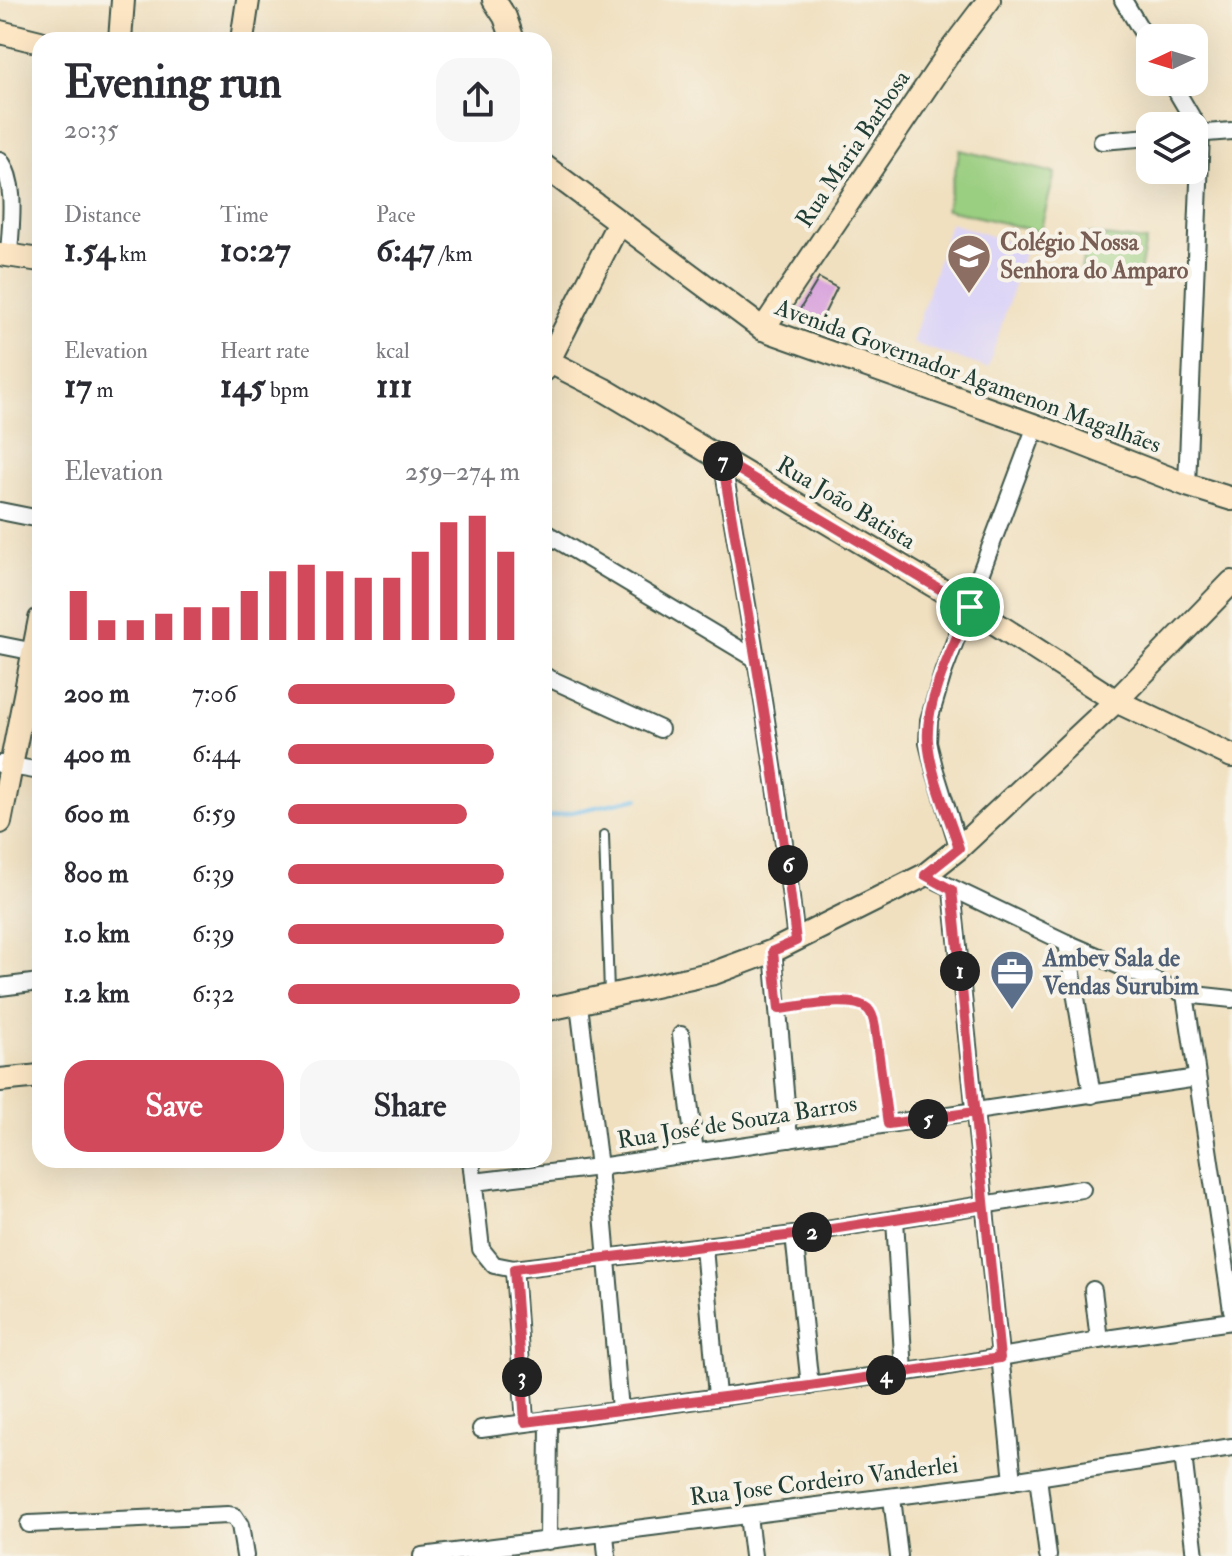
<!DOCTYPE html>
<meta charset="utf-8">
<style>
:root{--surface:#fff;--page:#f7f7f7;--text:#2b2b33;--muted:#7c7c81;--accent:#d1495b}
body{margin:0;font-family:"IM FELL Double Pica",serif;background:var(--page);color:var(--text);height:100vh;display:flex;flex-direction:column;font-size:30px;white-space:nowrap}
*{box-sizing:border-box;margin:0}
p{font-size:26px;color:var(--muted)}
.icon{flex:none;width:44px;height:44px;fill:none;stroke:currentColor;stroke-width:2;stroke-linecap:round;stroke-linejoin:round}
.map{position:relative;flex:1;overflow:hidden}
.details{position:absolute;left:32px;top:32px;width:520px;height:1136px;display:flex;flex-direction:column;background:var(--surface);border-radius:24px;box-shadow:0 8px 32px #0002}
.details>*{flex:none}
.needle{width:52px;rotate:266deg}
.fabs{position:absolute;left:1136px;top:24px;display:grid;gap:16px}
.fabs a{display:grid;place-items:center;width:72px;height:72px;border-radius:16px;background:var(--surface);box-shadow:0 8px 32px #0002;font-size:40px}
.pin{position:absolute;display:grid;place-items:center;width:68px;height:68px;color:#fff;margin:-34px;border:4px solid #fff;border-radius:50%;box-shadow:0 2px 8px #0007}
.km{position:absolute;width:40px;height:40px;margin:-20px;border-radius:50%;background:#222;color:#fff;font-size:22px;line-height:40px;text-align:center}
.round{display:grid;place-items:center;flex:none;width:84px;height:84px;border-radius:24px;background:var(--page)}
.overview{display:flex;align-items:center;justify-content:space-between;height:136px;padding:0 32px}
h1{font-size:44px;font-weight:700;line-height:60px}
.metrics{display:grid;grid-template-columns:repeat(3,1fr);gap:12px;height:136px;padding:8px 32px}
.metrics div{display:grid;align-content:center}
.metrics b{font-size:34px;font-weight:700}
.metrics small{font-size:22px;font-weight:400}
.metrics p{font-size:22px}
.chart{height:224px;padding:16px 32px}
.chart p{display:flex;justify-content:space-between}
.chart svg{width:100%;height:144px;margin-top:8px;stroke:var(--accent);stroke-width:6}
.primary-button{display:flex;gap:16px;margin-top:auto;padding:16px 32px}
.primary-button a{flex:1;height:92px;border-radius:24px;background:var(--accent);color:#fff;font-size:32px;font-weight:700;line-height:92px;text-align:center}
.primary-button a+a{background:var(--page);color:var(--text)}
ul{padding:0 32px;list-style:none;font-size:26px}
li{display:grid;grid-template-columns:128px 96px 1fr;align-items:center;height:60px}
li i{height:20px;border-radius:10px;background:var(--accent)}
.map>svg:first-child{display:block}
.built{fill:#ddd5f6}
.green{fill:#9ace80;stroke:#5c865a;stroke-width:2}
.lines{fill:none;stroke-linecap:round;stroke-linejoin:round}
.stream{stroke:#75c1ef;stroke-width:4}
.building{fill:#d9a4dd}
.lane-casing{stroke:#3e5549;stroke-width:12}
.street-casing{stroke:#3e5549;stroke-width:20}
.secondary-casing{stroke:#3e5549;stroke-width:26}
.lane{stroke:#fff;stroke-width:8}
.street{stroke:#fff;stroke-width:16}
.secondary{stroke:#fce6c4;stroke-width:22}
.route-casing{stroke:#fff;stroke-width:16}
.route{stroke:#d1495b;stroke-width:10}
.labels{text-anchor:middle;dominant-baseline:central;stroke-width:8;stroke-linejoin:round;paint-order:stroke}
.street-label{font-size:24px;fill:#1f3d34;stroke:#f7f3e8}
.education-label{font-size:24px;font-weight:bold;fill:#785e54;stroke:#f7f3e8;text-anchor:start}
.service-label{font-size:24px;font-weight:bold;fill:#4e5e75;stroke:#f7f3e8;text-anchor:start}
</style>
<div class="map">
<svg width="1232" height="1556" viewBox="0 0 1232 1556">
<rect width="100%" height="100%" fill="#f7f3e8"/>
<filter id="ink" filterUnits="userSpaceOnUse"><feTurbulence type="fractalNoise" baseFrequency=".0125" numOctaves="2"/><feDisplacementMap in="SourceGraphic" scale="16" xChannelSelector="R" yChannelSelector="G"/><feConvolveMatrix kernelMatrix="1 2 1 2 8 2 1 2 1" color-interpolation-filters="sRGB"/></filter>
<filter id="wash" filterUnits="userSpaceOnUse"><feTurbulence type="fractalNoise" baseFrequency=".006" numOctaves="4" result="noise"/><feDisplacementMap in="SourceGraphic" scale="32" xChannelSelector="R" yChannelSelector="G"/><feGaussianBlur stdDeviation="1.8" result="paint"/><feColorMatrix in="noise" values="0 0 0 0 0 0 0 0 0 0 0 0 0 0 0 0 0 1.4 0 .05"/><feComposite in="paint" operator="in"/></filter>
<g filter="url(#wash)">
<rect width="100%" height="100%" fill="#f0e0c0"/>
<!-- built -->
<polygon class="built" points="950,223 1026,247 988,368 912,343"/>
<!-- green -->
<g class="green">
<polygon points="960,150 1055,173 1040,232 946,209"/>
<polygon points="1088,234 1146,241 1138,282 1080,274"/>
</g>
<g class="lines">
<!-- stream -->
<polyline class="stream" points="544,818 639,798"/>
</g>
<g id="blocks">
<!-- building -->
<polygon class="building" points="819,278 837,288 817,329 794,319"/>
</g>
</g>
<g filter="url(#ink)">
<use href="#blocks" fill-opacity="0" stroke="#3e5549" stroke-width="2"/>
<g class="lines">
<!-- lane casing -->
<g class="lane-casing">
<g id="lane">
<polyline points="604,835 609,993"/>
<path d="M779,1009C800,1007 853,995 868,1009C873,1014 874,1021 875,1027L888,1124"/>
</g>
</g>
<!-- street casing -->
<g class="street-casing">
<g id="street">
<polyline points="1123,0 1150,45"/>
<polyline points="1171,82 1201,133 1187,485"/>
<polyline points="1194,134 1232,131"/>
<polyline points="1102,141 1150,137"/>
<path d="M0,160C18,186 10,226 9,256"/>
<path d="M722,460C750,620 778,779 796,941"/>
<polyline points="0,511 40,519"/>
<polyline points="544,532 756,659"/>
<polyline points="0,645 40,653"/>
<polyline points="544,676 660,729"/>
<polyline points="0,764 40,771"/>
<polyline points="959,848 935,771 928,743 929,720 943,673 1036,426"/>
<polyline points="925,875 1067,943 1185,994 1232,999"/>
<polyline points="952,890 1013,1481"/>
<polyline points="1067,943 1092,1095"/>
<polyline points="773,951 789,1139"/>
<polyline points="0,987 40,982"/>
<polyline points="1185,994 1232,1310"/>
<polyline points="579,1005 599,1167 620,1410"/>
<polyline points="681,1035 695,1153"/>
<polyline points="471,1160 481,1249 494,1265 514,1269 794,1235 1082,1189"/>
<polyline points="474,1182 599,1167 1197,1078"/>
<polyline points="895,1219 904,1373"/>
<polyline points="794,1235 810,1386"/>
<polyline points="704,1247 717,1396"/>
<polyline points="514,1269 525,1422"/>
<polyline points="1093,1290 1099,1340"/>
<polyline points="481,1429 943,1367 1099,1340 1232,1321"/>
<polyline points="1183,1455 1195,1556"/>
<polyline points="1038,1477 1048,1556"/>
<polyline points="892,1498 899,1556"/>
<polyline points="748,1516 753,1556"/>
<polyline points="29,1524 228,1515 234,1516 240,1525 245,1556"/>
<polyline points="605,1534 607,1556"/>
<polyline points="548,1541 549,1419"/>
<polyline points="422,1556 991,1484 1232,1447"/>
</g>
</g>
<!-- secondary casing -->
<g class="secondary-casing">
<g id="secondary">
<polyline points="494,0 505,17 513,40"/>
<polyline points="0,32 40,42"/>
<polyline points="120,40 123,0"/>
<polyline points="242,40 248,0"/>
<polyline points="544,166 763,329 1036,426 1187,485 1232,499"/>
<polyline points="0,254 40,260"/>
<polyline points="763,329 951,50 989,0"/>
<polyline points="544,359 603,389 970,607 1116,701 1232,756"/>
<polyline points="544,370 619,222"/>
<polyline points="0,822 40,619"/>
<polyline points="544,1010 714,973 773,951 925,875 959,848 1116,701 1232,582"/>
<polyline points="0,1080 40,1076"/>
</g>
</g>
<!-- lane -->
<use href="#lane" class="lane"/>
<!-- street -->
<use href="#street" class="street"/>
<!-- secondary -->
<use href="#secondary" class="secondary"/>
</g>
</g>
<g class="lines" filter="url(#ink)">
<!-- route casing -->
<g class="route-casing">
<path id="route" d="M970,607C954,645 925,700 928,741C931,777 948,814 959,848L925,875L952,890L984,1205L794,1235L514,1269L525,1422L810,1386L1000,1358L975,1112L888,1124L875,1027C874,1021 873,1014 868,1009C853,995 800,1007 779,1009L773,951L796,941C778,780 749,620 722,460L970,607"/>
</g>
<!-- route -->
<use href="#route" class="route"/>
</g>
<!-- icons -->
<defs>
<g id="school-pin" transform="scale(2.3)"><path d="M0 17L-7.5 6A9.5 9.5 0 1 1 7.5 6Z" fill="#8d6e63" stroke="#f7f3e8"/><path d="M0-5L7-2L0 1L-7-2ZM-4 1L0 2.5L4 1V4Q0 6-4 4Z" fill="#fff"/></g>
<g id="office-pin" transform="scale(2.3)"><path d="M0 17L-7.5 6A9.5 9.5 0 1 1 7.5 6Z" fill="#5c6f8a" stroke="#f7f3e8"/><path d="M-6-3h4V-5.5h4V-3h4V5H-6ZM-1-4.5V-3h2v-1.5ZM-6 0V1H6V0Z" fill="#fff"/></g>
</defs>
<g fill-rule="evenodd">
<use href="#school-pin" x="969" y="256"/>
<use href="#office-pin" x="1012" y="972"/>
</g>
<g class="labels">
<!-- street labels -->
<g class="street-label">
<text transform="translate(853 149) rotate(-56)">Rua Maria Barbosa</text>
<text transform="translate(968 376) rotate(20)">Avenida Governador Agamenon Magalhães</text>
<text transform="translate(846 503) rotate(31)">Rua João Batista</text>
<text transform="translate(737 1122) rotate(-9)">Rua José de Souza Barros</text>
<text transform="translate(824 1481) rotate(-7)">Rua Jose Cordeiro Vanderlei</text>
</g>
<!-- education labels -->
<g class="education-label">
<text x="1000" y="242">Colégio Nossa<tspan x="1000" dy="28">Senhora do Amparo</tspan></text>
</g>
<!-- service labels -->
<g class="service-label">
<text x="1043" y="958">Ambev Sala de<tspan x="1043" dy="28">Vendas Surubim</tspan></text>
</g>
</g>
</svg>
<div class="fabs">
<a><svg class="needle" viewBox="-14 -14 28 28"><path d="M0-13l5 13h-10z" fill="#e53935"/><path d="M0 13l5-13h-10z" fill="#7c7c81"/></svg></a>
<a><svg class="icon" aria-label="layers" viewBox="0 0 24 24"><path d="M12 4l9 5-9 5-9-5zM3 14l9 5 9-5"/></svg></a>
</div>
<div class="pin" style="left:970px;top:607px;background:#1e9e55"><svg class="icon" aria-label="arrive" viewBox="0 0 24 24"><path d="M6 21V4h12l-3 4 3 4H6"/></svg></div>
<b class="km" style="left:960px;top:971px">1</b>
<b class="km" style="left:812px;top:1232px">2</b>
<b class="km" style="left:522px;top:1377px">3</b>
<b class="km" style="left:886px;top:1375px">4</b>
<b class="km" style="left:928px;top:1119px">5</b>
<b class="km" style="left:788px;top:865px">6</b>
<b class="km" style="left:723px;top:461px">7</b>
<section class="details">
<div class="overview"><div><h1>Evening run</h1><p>20:35</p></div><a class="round"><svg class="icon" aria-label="share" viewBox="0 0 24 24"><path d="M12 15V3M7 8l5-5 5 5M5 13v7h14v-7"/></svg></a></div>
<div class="metrics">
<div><p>Distance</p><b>1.54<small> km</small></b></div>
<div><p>Time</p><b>10:27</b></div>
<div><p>Pace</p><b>6:47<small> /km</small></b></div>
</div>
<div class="metrics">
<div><p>Elevation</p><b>17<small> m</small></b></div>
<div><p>Heart rate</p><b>145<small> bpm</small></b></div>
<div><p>kcal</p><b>111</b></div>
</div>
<div class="chart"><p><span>Elevation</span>259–274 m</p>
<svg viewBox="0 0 160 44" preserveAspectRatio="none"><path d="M5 44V29M15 44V38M25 44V38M35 44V36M45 44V34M55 44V34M65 44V29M75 44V23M85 44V21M95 44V23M105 44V25M115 44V25M125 44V17M135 44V8M145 44V6M155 44V17"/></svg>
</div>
<ul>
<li><b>200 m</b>7:06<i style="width:72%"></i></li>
<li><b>400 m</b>6:44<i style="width:89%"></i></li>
<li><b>600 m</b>6:59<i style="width:77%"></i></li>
<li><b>800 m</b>6:39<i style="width:93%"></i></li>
<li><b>1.0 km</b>6:39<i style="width:93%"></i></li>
<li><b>1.2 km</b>6:32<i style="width:100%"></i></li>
</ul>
<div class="primary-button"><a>Save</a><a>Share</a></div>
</section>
</div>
